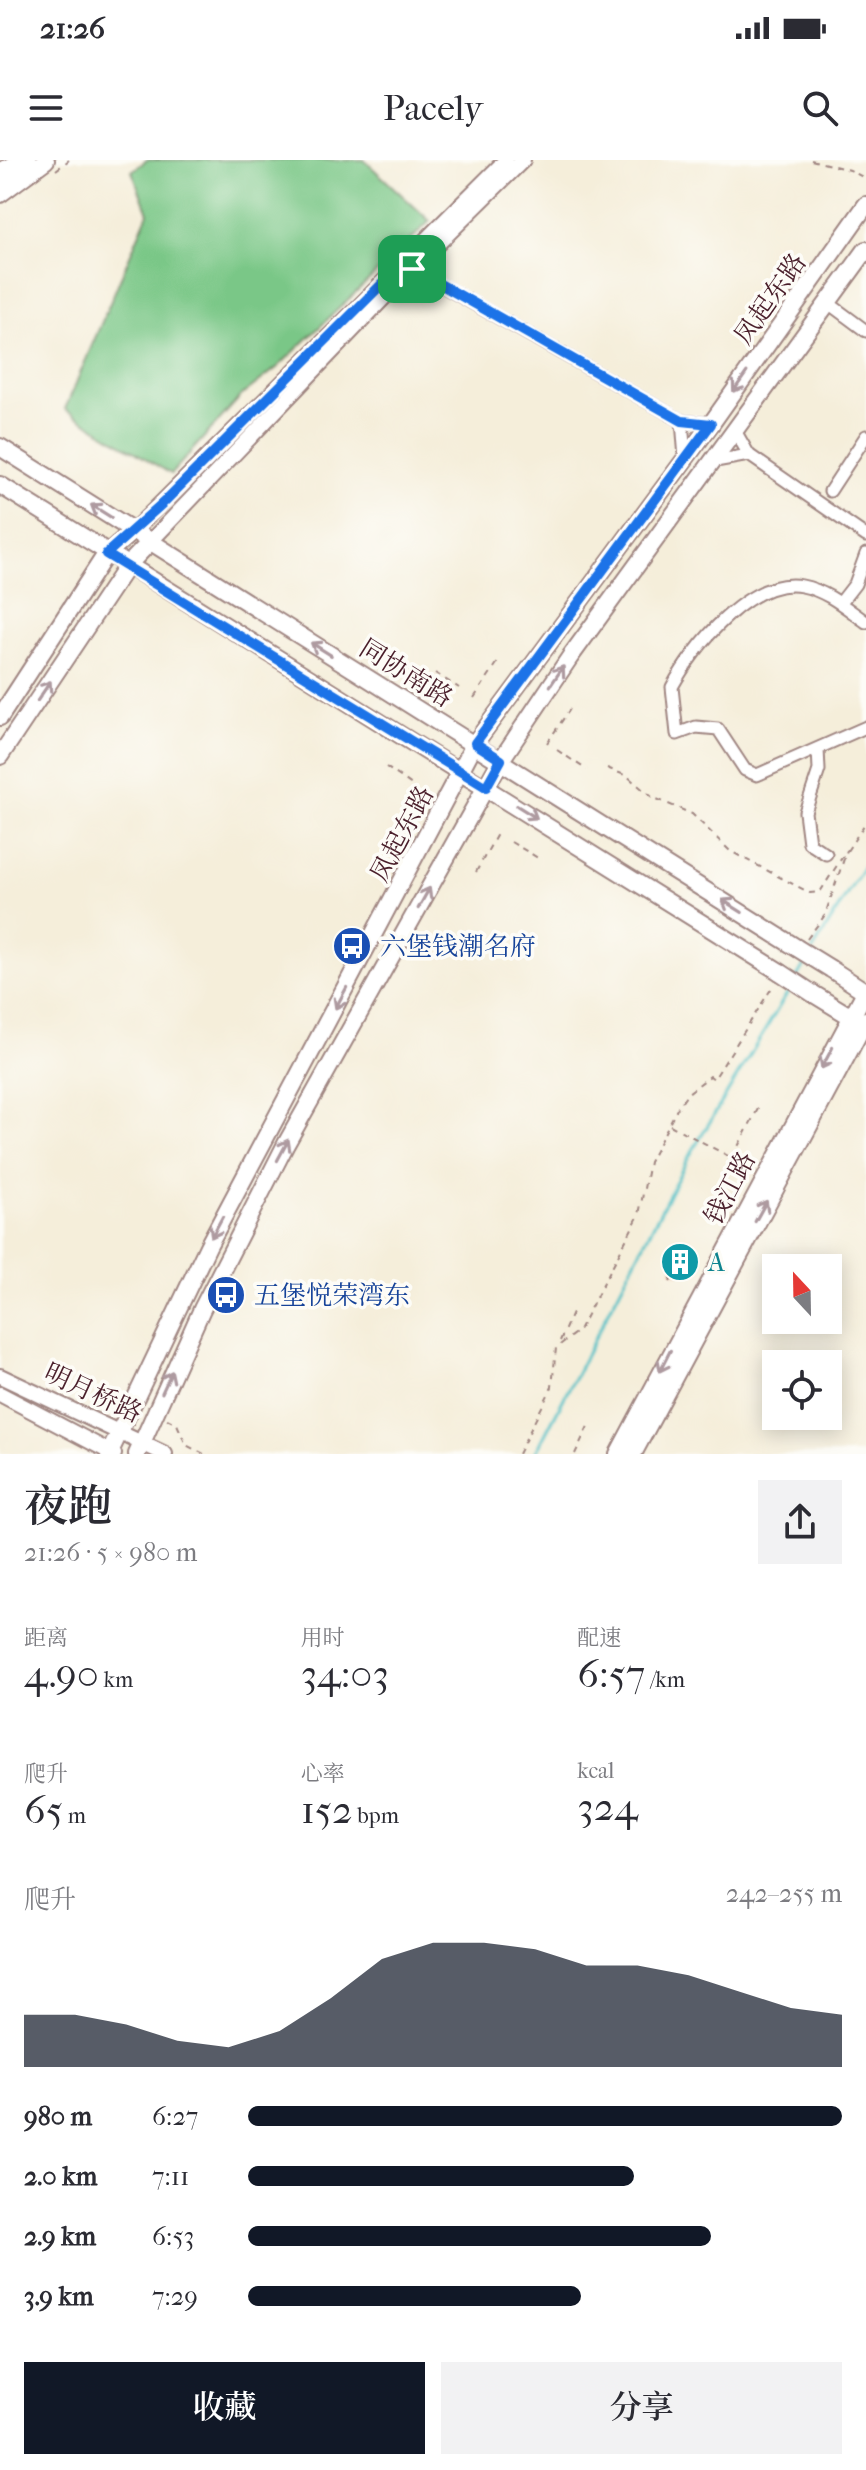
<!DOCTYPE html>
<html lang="zh">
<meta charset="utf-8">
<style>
:root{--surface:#fff;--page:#f2f2f3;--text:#2b2b33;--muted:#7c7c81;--accent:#111827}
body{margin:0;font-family:"IM FELL French Canon","Noto Serif SC",serif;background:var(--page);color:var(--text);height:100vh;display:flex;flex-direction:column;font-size:30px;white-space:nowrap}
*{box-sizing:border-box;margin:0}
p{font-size:26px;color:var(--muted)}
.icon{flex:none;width:44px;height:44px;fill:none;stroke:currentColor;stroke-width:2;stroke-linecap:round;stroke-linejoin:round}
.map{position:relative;height:1294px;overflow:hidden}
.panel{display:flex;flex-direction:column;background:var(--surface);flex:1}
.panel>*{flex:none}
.needle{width:52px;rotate:338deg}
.controls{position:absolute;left:762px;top:1094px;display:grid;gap:16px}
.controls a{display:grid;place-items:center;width:80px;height:80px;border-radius:0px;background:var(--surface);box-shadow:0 4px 20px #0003;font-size:40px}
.pin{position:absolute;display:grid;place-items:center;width:68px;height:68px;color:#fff;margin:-34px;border-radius:16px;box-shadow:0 4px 12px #0006}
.round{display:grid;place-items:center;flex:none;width:84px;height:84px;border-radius:0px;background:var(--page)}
.head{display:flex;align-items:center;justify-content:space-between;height:136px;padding:0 24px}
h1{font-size:44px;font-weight:600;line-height:60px}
.metrics{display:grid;grid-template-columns:repeat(3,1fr);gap:12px;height:136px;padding:8px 24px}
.metrics div{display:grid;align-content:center}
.metrics b{font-size:40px;font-weight:600}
.metrics small{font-size:22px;font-weight:400}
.metrics p{font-size:22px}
.chart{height:224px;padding:16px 24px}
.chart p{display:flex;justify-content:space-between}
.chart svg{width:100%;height:144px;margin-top:8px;fill:var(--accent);opacity:.7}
.cta{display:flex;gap:16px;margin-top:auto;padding:16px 24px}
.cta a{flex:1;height:92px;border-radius:0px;background:var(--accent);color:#fff;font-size:32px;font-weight:600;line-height:92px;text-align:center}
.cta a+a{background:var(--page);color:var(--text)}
ul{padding:0 24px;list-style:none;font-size:26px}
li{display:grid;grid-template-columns:128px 96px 1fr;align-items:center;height:60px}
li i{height:20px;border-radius:10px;background:var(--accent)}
.status{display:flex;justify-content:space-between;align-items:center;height:56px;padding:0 40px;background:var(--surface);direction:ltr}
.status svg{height:22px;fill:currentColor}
header{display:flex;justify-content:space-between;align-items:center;height:104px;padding:0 24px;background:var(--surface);font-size:36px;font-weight:600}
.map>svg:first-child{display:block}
.green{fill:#7ac787;stroke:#627359;stroke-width:2}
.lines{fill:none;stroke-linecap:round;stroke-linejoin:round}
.stream{stroke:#52c1c7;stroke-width:3}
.building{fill:#e1996f}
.minor-casing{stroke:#a08682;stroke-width:15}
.tertiary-casing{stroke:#a08682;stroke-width:18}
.secondary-casing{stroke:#a08682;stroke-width:20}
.trunk-casing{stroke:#a08682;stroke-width:24}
.path{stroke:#a08682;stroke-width:2;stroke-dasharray:6 6;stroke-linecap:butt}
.minor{stroke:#fff;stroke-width:11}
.tertiary{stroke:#fff;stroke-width:14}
.secondary{stroke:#fff;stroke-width:16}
.trunk{stroke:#fff;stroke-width:20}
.secondary-bridge-casing{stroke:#a08682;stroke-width:20;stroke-linecap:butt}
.secondary-bridge{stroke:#fff;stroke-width:16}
.oneway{stroke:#ae9aa0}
.route-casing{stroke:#fff;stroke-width:16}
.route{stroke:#1a73e8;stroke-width:10}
.labels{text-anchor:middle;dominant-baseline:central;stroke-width:7;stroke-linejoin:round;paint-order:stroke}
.street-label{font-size:26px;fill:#4a1f2b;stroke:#fdfcf7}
.transit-label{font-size:26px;fill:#164399;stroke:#fdfcf7;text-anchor:start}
.culture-label{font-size:26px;fill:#0d838f;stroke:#fdfcf7;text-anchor:start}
</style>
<div class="status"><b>21:26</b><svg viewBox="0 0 49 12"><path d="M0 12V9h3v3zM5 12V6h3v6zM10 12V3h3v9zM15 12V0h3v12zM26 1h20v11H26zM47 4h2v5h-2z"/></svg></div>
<header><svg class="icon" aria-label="menu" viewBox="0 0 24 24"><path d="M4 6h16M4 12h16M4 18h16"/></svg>Pacely<svg class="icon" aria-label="search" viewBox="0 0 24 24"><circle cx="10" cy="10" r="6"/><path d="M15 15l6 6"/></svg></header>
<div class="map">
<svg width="866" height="1294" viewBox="0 0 866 1294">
<rect width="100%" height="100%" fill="#fdfcf7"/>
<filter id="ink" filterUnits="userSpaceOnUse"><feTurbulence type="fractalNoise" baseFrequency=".0125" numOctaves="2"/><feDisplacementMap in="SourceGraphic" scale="16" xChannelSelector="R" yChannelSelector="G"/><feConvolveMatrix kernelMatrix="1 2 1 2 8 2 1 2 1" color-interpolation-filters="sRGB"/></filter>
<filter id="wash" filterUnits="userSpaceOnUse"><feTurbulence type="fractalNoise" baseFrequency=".006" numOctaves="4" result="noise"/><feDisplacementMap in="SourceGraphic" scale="32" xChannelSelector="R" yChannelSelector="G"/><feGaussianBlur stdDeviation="1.8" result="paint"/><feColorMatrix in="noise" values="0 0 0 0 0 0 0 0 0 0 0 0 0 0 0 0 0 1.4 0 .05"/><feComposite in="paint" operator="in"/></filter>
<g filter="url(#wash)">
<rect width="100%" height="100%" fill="#f5eeda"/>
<!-- green -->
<polygon class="green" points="147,0 364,0 430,61 278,207 242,235 171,314 65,249 148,53 132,11"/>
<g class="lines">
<!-- stream -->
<g class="stream">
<polyline points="813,790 866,703"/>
<polyline points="797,817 807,800"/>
<polyline points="535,1294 687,1000 791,827"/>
</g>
</g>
<g id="blocks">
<!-- building -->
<polygon class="building" points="682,1088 691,1092 680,1114 671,1110"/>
</g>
</g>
<g filter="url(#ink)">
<use href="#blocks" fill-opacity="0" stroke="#a08682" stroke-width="2"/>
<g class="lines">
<!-- minor casing -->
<g class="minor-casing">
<g id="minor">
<polyline points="407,106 682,261 711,264"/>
<polyline points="827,142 866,171"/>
<polyline points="682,261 685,298"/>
<polyline points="734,269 749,295 866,376"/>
<polyline points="710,302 749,295"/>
<polyline points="830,331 866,276"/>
<polyline points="841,442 855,424 866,394"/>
<path d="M866,462C846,448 827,431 802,426C750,416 693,488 672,527L677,574L696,567L718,569L745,610L757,615L866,567"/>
<polyline points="818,589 819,610 805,652 809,683 826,694"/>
</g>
</g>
<!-- tertiary casing -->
<g class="tertiary-casing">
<g id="tertiary">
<polyline points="133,371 506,0"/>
<polyline points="150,382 395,126 523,0"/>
<polyline points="0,1216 165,1294"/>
<polyline points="0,1234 114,1294"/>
</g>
</g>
<!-- secondary casing -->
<g class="secondary-casing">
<g id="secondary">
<polyline points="0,34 46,0"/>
<polyline points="0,287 797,788"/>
<polyline points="0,325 780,812"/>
<polyline points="0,557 106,394 133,371"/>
<polyline points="0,596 127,406 150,382"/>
<polyline points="831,809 866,832"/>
<polyline points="812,833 858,861"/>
<polyline points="109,1294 208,1086 475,583 711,264 866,45"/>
<polyline points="137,1294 202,1149 286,984 501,600 570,497 866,90"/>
<polyline points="618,1294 866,830"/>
<polyline points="633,1294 866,860"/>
</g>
</g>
<!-- trunk casing -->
<g class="trunk-casing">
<polyline id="trunk" points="0,14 26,0"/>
</g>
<!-- path -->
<g class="path">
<polyline points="811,0 850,10 866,19"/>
<polyline points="56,10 69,0"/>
<polyline points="435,513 459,528"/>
<polyline points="474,538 498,502"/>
<polyline points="547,583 570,549"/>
<polyline points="557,590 587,610"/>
<polyline points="386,607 412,625"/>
<polyline points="607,608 627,616 652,637 692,654 730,691 810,733 820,732 843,696"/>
<polyline points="401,670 423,631"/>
<polyline points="511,682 538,698"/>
<polyline points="847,691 866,662"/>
<polyline points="476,712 497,674"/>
<polyline points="807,779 825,755 847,690"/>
<polyline points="670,965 732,998 760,945"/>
<polyline points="670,1122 684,1094"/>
<polyline points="560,1181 572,1153"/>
<polyline points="167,1259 177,1264 186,1285 204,1294"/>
<polyline points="518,1294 552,1227 556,1188 579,1170 639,1055 649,1002 677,949 688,933 710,916 714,919 773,826"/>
<polyline points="575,1294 589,1264"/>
</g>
<!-- minor -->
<use href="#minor" class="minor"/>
<!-- tertiary -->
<use href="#tertiary" class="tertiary"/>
<!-- secondary -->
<use href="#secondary" class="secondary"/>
<!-- trunk -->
<use href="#trunk" class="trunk"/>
<!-- secondary-bridge casing -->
<g class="secondary-bridge-casing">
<g id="secondary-bridge">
<polyline points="797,788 831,809"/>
<polyline points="780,812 812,833"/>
</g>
</g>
<!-- secondary-bridge -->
<use href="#secondary-bridge" class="secondary-bridge"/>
</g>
<!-- one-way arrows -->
<defs><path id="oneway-shaft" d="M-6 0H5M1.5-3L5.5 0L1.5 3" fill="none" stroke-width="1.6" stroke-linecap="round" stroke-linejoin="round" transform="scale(2)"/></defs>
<g class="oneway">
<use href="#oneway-shaft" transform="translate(740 222) rotate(125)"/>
<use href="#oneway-shaft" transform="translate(101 351) rotate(-148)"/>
<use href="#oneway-shaft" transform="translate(321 489) rotate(-148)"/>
<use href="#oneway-shaft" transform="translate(557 516) rotate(-56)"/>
<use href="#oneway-shaft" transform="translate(44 531) rotate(-56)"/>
<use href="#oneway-shaft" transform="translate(527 652) rotate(32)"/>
<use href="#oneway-shaft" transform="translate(424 738) rotate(-61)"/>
<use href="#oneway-shaft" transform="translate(732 746) rotate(-148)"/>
<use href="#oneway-shaft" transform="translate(341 838) rotate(118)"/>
<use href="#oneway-shaft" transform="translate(827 898) rotate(118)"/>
<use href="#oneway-shaft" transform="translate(283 990) rotate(-62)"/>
<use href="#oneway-shaft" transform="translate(761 1051) rotate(-61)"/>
<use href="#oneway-shaft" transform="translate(217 1067) rotate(118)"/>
<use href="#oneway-shaft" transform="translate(665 1201) rotate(117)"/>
<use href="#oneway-shaft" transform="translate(167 1222) rotate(-65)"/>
</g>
</g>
<g class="lines" filter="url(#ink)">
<!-- route casing -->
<g class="route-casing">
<polygon id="route" points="403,103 682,261 711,264 475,583 501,600 486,627 106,394 164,342"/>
</g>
<!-- route -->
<use href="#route" class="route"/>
</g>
<!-- icons -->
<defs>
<g id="bus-disc" transform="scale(2)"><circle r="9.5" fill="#1a4fb4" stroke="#fdfcf7"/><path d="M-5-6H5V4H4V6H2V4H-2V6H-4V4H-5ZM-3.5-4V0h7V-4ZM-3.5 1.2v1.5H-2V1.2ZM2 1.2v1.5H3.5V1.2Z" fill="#fff"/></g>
<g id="building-disc" transform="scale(2)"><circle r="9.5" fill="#0f9aa8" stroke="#fdfcf7"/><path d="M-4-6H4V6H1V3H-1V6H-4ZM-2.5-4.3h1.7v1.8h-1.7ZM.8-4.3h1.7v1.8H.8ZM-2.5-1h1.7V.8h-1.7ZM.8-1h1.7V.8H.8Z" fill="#fff"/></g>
</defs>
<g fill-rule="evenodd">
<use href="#bus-disc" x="352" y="786"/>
<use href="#building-disc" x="680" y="1102"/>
<use href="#bus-disc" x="226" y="1135"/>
</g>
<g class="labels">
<!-- street labels -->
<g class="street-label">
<text transform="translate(770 139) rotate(-55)">凤起东路</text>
<text transform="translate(406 513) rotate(32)">同协南路</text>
<text transform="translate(402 674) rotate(-62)">凤起东路</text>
<text transform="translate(730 1028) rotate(-62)">钱江路</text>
<text transform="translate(93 1233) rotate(25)">明月桥路</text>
</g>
<!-- transit labels -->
<g class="transit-label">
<text x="380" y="786">六堡钱潮名府</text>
<text x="254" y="1135">五堡悦荣湾东</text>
</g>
<!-- culture labels -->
<g class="culture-label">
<text x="708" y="1102">A</text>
</g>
</g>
</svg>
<div class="controls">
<a><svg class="needle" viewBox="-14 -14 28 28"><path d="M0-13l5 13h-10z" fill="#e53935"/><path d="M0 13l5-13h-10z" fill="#7c7c81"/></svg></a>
<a><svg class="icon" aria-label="locate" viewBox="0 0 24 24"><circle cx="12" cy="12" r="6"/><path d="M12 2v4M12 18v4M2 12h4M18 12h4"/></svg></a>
</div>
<div class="pin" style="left:412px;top:109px;background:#1e9e55"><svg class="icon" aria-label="arrive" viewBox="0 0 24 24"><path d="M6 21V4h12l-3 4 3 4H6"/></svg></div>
</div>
<section class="panel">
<div class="head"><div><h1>夜跑</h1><p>21:26 · 5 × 980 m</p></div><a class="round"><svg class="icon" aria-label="share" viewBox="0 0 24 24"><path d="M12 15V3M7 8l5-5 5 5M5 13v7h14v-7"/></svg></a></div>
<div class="metrics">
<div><p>距离</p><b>4.90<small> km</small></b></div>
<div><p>用时</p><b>34:03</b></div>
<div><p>配速</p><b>6:57<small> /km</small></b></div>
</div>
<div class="metrics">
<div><p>爬升</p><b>65<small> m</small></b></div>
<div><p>心率</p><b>152<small> bpm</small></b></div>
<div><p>kcal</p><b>324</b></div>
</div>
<div class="chart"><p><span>爬升</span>242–255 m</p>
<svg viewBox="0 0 160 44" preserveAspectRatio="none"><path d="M0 44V28L10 28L20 31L30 36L40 38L50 33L60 23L70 11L80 6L90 6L100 8L110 13L120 13L130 16L140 21L150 26L160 28V44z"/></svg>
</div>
<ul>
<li><b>980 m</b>6:27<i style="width:100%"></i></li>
<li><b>2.0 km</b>7:11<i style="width:65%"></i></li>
<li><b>2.9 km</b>6:53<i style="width:78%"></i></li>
<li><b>3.9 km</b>7:29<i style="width:56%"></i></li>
</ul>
<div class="cta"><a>收藏</a><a>分享</a></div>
</section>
